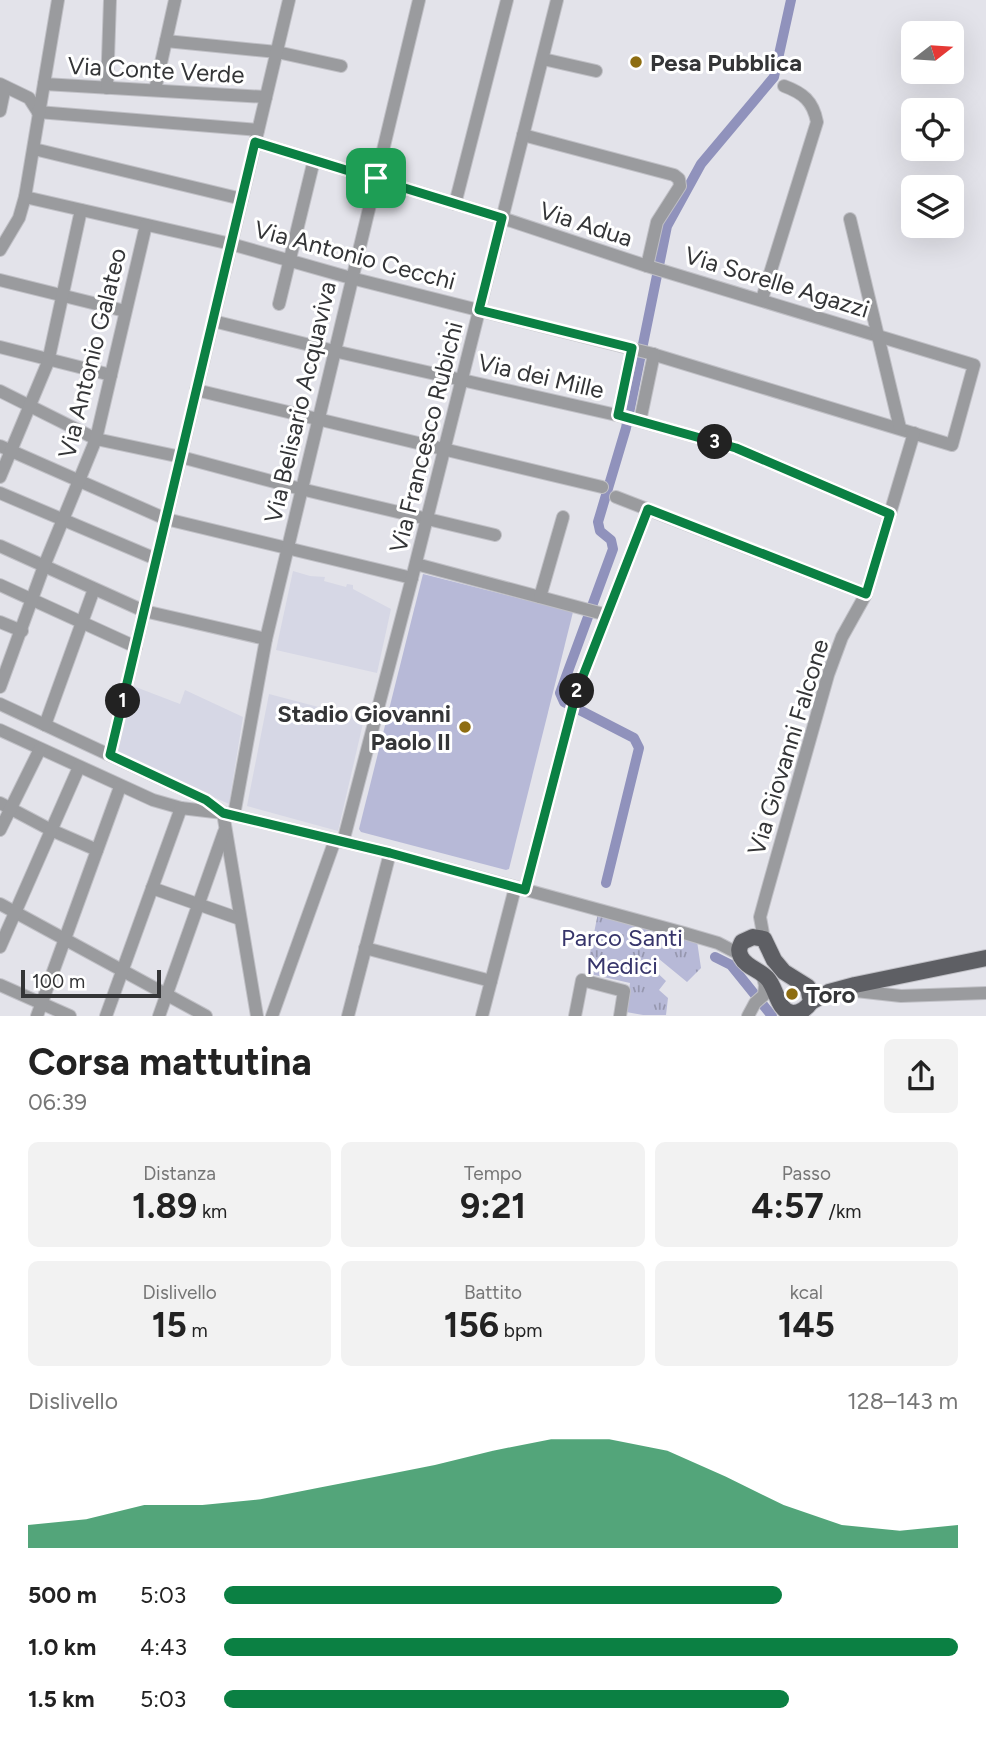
<!DOCTYPE html>
<html lang="it">
<meta charset="utf-8">
<style>
:root{--surface:#fff;--page:#f2f2f2;--text:#222;--muted:#767676;--accent:#0b8043}
body{margin:0;font-family:Figtree,sans-serif;background:var(--page);color:var(--text);height:100vh;display:flex;flex-direction:column;font-size:26px;white-space:nowrap}
*{box-sizing:border-box;margin:0}
p{font-size:23px;color:var(--muted)}
.icon{flex:none;width:38px;height:38px;fill:none;stroke:currentColor;stroke-width:2;stroke-linecap:round;stroke-linejoin:round}
.map{position:relative;height:1016px;overflow:hidden}
.details{display:flex;flex-direction:column;background:var(--surface);flex:1}
.details>*{flex:none}
.needle{width:46px;rotate:73deg}
.buttons{position:absolute;left:901px;top:21px;display:grid;gap:14px}
.buttons a{display:grid;place-items:center;width:63px;height:63px;border-radius:10px;background:var(--surface);box-shadow:0 7px 28px #0002;font-size:35px}
.scale{position:absolute;left:21px;bottom:18px;width:140px;box-sizing:border-box;padding-left:7px;border:4px solid #343537;border-top:0;font-size:19px;line-height:24px;white-space:nowrap;color:#343537;-webkit-text-stroke:5px #fff;paint-order:stroke}
.pin{position:absolute;display:grid;place-items:center;width:60px;height:60px;color:#fff;margin:-30px;border-radius:14px;box-shadow:0 4px 10px #0006}
.km{position:absolute;width:35px;height:35px;margin:-18px;border-radius:50%;background:#222;color:#fff;font-size:19px;line-height:35px;text-align:center}
.round{display:grid;place-items:center;flex:none;width:74px;height:74px;border-radius:10px;background:var(--page)}
.summary{display:flex;align-items:center;justify-content:space-between;height:119px;padding:0 28px}
h1{font-size:38px;font-weight:700;line-height:52px}
.stats{display:grid;grid-template-columns:repeat(3,1fr);gap:10px;height:119px;padding:7px 28px}
.stats div{display:grid;align-content:center;border-radius:10px;background:var(--page);text-align:center}
.stats b{font-size:35px;font-weight:700}
.stats small{font-size:19px;font-weight:400}
.stats p{font-size:19px}
.chart{height:196px;padding:14px 28px}
.chart p{display:flex;justify-content:space-between}
.chart svg{width:100%;height:126px;margin-top:7px;fill:var(--accent);opacity:.7}
ul{padding:0 28px;list-style:none;font-size:23px}
li{display:grid;grid-template-columns:112px 84px 1fr;align-items:center;height:52px}
li i{height:18px;border-radius:9px;background:var(--accent)}
.map>svg:first-child{display:block}
.built{fill:#d6d7e5}
.park{fill:url(#park-tufts)}
.garden{fill:#b7b9d7}
.lines{fill:none;stroke-linecap:round;stroke-linejoin:round}
.canal{stroke:#9092bc;stroke-width:10}
.minor-casing{stroke:#c0c0c6;stroke-width:14}
.major-casing{stroke:#c0c0c6;stroke-width:18}
.minor{stroke:#9a9b9e;stroke-width:12}
.major{stroke:#5e5f64;stroke-width:16}
.route-casing{stroke:#fff;stroke-width:14}
.route{stroke:#0b8043;stroke-width:9}
.poi-dot{fill:#8e6d11;stroke:#fff;stroke-width:2.5}
.labels{text-anchor:middle;dominant-baseline:central;stroke-width:6;stroke-linejoin:round;paint-order:stroke}
.poi-label{font-size:24px;font-weight:bold;fill:#343537;stroke:#fff;text-anchor:start}
.street-label{font-size:24px;fill:#343537;stroke:#fff}
.park-label{font-size:24px;fill:#37356b;stroke:#fff}
</style>
<div class="map">
<svg width="986" height="1016" viewBox="0 0 986 1016">
<defs>
<pattern id="park-tufts" width="24" height="20" patternUnits="userSpaceOnUse" patternTransform="scale(1.75)"><rect width="24" height="20" fill="#b7b9d7"/><path d="M3 7l-1-3M5 7V3M7 7l1-3M15 17l-1-3M17 17v-4M19 17l1-3" fill="none" stroke="#9697af"/></pattern>
</defs>
<rect width="100%" height="100%" fill="#e3e3ea"/>
<!-- built -->
<g class="built">
<polygon points="293,571 310,576 325,577 324,581 346,587 347,584 353,585 353,589 391,609 377,673 276,650"/>
<polygon points="133,686 180,704 185,690 243,717 229,804 114,752"/>
<polygon points="269,694 364,719 338,831 247,806"/>
</g>
<!-- park -->
<polygon class="park" points="598,913 697,941 701,968 687,982 659,959 651,967 666,981 659,990 668,998 666,1015 643,1015 626,1012 630,983 586,973"/>
<!-- garden -->
<polygon class="garden" points="423,574 573,612 509,869 506,870 361,832 359,829"/>
<g class="lines">
<!-- canal -->
<g class="canal">
<polyline points="606,883 639,748 634,738 564,702 560,693 613,549 611,540 600,531 598,522 626,428 667,226 701,164 774,77 791,0"/>
<polyline points="715,957 731,965 772,1016"/>
</g>
<!-- minor casing -->
<g class="minor-casing">
<g id="minor">
<polyline points="166,41 277,52 341,66"/>
<polyline points="543,59 596,71"/>
<polyline points="0,84 29,98 38,112"/>
<polyline points="44,84 266,97"/>
<polyline points="107,88 110,0"/>
<polyline points="155,90 175,0"/>
<polyline points="0,111 5,87"/>
<polyline points="38,112 258,130"/>
<polyline points="523,135 674,175 679,179 680,186 657,222 647,266"/>
<polyline points="34,149 242,199"/>
<polyline points="25,197 231,244 351,278 649,353 952,445 974,365 647,266 502,218 255,142"/>
<polyline points="455,204 507,0"/>
<polyline points="850,219 900,428"/>
<polyline points="0,250 19,218 25,197 58,0"/>
<polyline points="0,280 125,311"/>
<path d="M762,299L817,122C813,101 803,93 784,86"/>
<polyline points="279,304 314,160"/>
<polyline points="213,321 334,351 621,416 736,448 890,514"/>
<polyline points="0,347 111,375"/>
<polyline points="196,390 602,487"/>
<polyline points="0,391 96,439 181,457 301,489 495,535"/>
<polyline points="618,415 632,348"/>
<polyline points="640,421 654,354"/>
<polyline points="0,446 166,519 412,578"/>
<polyline points="0,477 48,362 81,210"/>
<polyline points="0,493 156,559"/>
<polyline points="616,497 866,594"/>
<polyline points="0,546 144,611 266,639"/>
<polyline points="416,564 607,615"/>
<polyline points="0,585 136,647"/>
<polyline points="540,597 563,517"/>
<polyline points="0,622 22,631"/>
<polyline points="0,687 44,566 96,439 146,225"/>
<polyline points="0,704 206,800 222,812"/>
<polyline points="45,725 94,589"/>
<polyline points="0,730 153,800 181,808 223,813 390,853 684,933 718,943 739,954"/>
<polyline points="110,755 289,0"/>
<polyline points="0,803 51,830 97,850"/>
<polyline points="223,813 257,1016"/>
<polyline points="234,815 266,639 419,0"/>
<polyline points="0,830 40,749"/>
<polyline points="343,842 412,578 557,0"/>
<polyline points="152,888 240,919"/>
<polyline points="525,890 576,694 648,509"/>
<polyline points="0,904 206,1016"/>
<polyline points="764,939 760,917 766,895 828,675 842,637 866,594 914,433"/>
<polyline points="0,947 79,767"/>
<polyline points="365,948 491,981"/>
<polyline points="0,985 70,1016"/>
<polyline points="847,990 901,996 986,993"/>
<polyline points="37,1016 120,787"/>
<polyline points="106,1016 181,808"/>
<polyline points="159,1016 224,832"/>
<polyline points="272,1016 335,840"/>
<polyline points="348,1016 390,853"/>
<polyline points="482,1016 515,888"/>
<polyline points="575,1016 582,980 624,991 620,1016"/>
<polyline points="748,1016 755,1003 764,995 765,985 762,974"/>
</g>
</g>
<!-- major casing -->
<g class="major-casing">
<g id="major">
<path d="M753,937L764,939L774,960L784,972L808,987L811,1002C806,1009 801,1013 793,1013C777,1012 777,988 767,978C760,970 746,967 741,957C738,951 739,948 742,942Z"/>
<polyline points="811,1002 829,992 855,985 986,958"/>
</g>
</g>
<!-- minor -->
<use href="#minor" class="minor"/>
<!-- major -->
<use href="#major" class="major"/>
</g>
<g class="lines">
<!-- route casing -->
<g class="route-casing">
<polygon id="route" points="255,142 502,218 479,310 632,348 618,415 736,448 890,514 866,594 648,509 576,694 525,890 390,853 223,813 206,800 110,755"/>
</g>
<!-- route -->
<use href="#route" class="route"/>
</g>
<!-- markers -->
<g class="poi-dot">
<circle cx="636" cy="62" r="7"/>
<circle cx="465" cy="727" r="7"/>
<circle cx="792" cy="994" r="7"/>
</g>
<g class="labels">
<!-- poi labels -->
<g class="poi-label">
<text x="650" y="62">Pesa Pubblica</text>
<text x="451" y="713" text-anchor="end">Stadio Giovanni<tspan x="451" dy="28">Paolo II</tspan></text>
<text x="806" y="994">Toro</text>
</g>
<!-- street labels -->
<g class="street-label">
<text transform="translate(156 70) rotate(3)">Via Conte Verde</text>
<text transform="translate(586 224) rotate(18)">Via Adua</text>
<text transform="translate(355 255) rotate(15)">Via Antonio Cecchi</text>
<text transform="translate(777 282) rotate(17)">Via Sorelle Agazzi</text>
<text transform="translate(92 353) rotate(-76)">Via Antonio Galateo</text>
<text transform="translate(541 376) rotate(13)">Via dei Mille</text>
<text transform="translate(300 402) rotate(-77)">Via Belisario Acquaviva</text>
<text transform="translate(426 437) rotate(-76)">Via Francesco Rubichi</text>
<text transform="translate(788 747) rotate(-73)">Via Giovanni Falcone</text>
</g>
<!-- park labels -->
<g class="park-label">
<text x="622" y="937">Parco Santi<tspan x="622" dy="28">Medici</tspan></text>
</g>
</g>
</svg>
<div class="buttons">
<a><svg class="needle" viewBox="-14 -14 28 28"><path d="M0-13l5 13h-10z" fill="#e53935"/><path d="M0 13l5-13h-10z" fill="#767676"/></svg></a>
<a><svg class="icon" aria-label="locate" viewBox="0 0 24 24"><circle cx="12" cy="12" r="6"/><path d="M12 2v4M12 18v4M2 12h4M18 12h4"/></svg></a>
<a><svg class="icon" aria-label="layers" viewBox="0 0 24 24"><path d="M12 4l9 5-9 5-9-5zM3 14l9 5 9-5"/></svg></a>
</div>
<div class="scale">100 m</div>
<div class="pin" style="left:376px;top:178px;background:#1e9e55"><svg class="icon" aria-label="arrive" viewBox="0 0 24 24"><path d="M6 21V4h12l-3 4 3 4H6"/></svg></div>
<b class="km" style="left:123px;top:701px">1</b>
<b class="km" style="left:577px;top:691px">2</b>
<b class="km" style="left:715px;top:442px">3</b>
</div>
<section class="details">
<div class="summary"><div><h1>Corsa mattutina</h1><p>06:39</p></div><a class="round"><svg class="icon" aria-label="share" viewBox="0 0 24 24"><path d="M12 15V3M7 8l5-5 5 5M5 13v7h14v-7"/></svg></a></div>
<div class="stats">
<div><p>Distanza</p><b>1.89<small> km</small></b></div>
<div><p>Tempo</p><b>9:21</b></div>
<div><p>Passo</p><b>4:57<small> /km</small></b></div>
</div>
<div class="stats">
<div><p>Dislivello</p><b>15<small> m</small></b></div>
<div><p>Battito</p><b>156<small> bpm</small></b></div>
<div><p>kcal</p><b>145</b></div>
</div>
<div class="chart"><p><span>Dislivello</span>128–143 m</p>
<svg viewBox="0 0 160 44" preserveAspectRatio="none"><path d="M0 44V36L10 34L20 29L30 29L40 27L50 23L60 19L70 15L80 10L90 6L100 6L110 10L120 19L130 29L140 36L150 38L160 36V44z"/></svg>
</div>
<ul>
<li><b>500 m</b>5:03<i style="width:76%"></i></li>
<li><b>1.0 km</b>4:43<i style="width:100%"></i></li>
<li><b>1.5 km</b>5:03<i style="width:77%"></i></li>
</ul>
</section>
